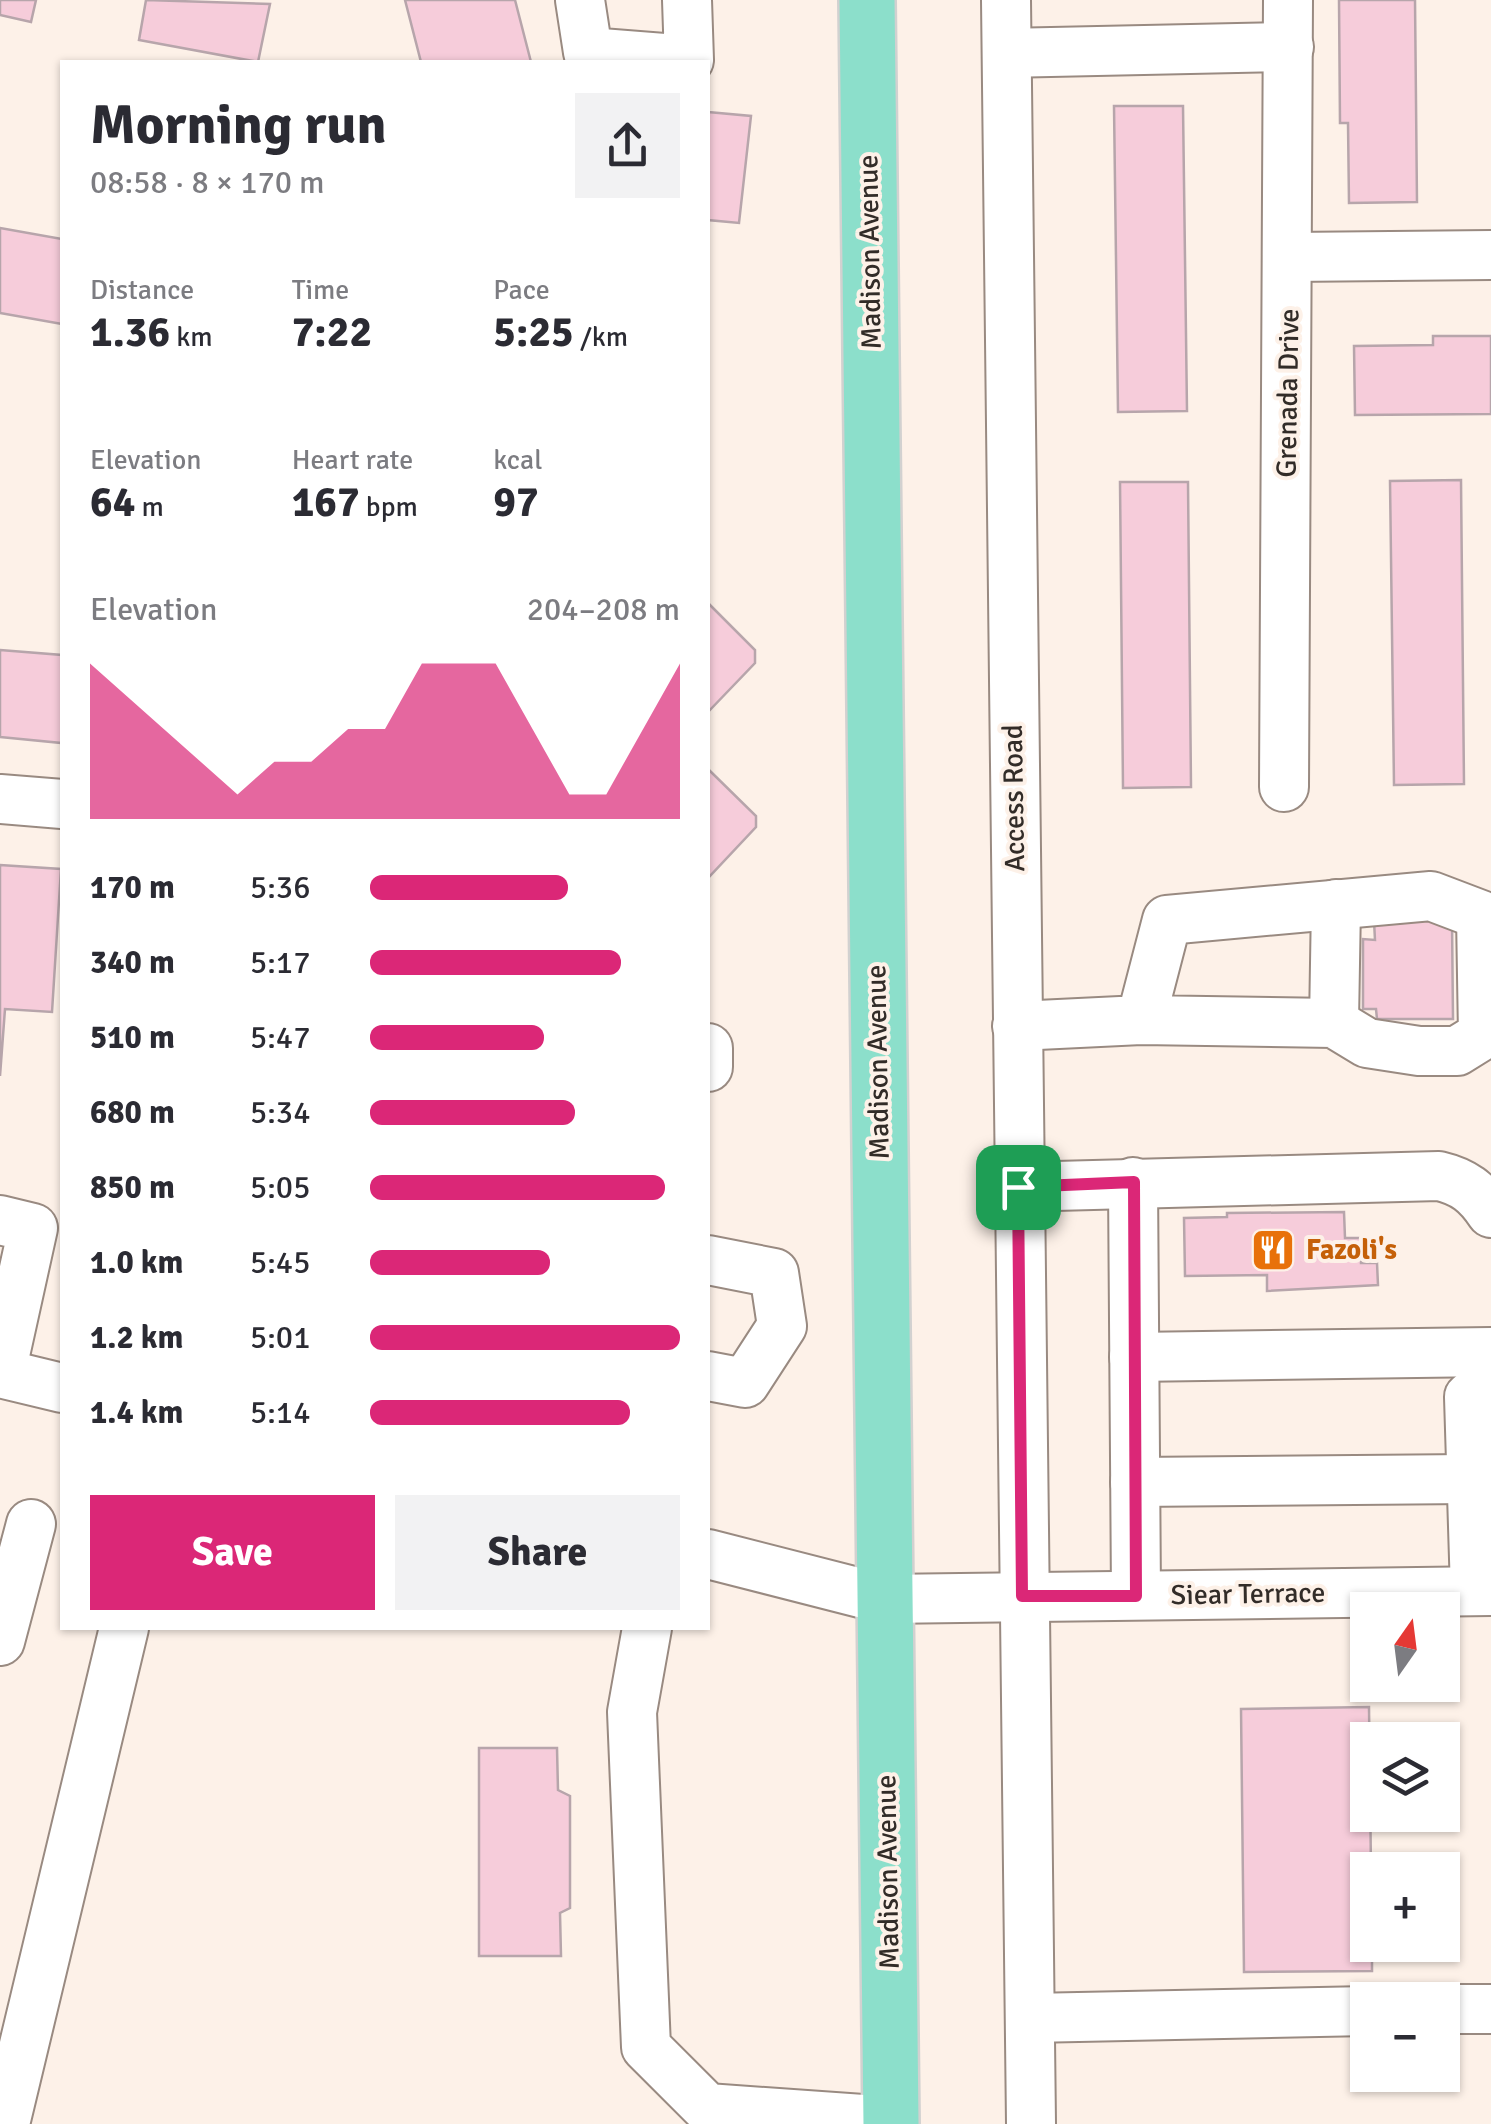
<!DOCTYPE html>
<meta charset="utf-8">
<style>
:root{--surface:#fff;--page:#f2f2f3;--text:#2b2b33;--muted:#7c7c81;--accent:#db2777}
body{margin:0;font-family:Signika,sans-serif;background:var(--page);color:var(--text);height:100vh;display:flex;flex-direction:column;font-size:38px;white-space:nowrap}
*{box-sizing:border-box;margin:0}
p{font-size:32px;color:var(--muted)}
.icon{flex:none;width:55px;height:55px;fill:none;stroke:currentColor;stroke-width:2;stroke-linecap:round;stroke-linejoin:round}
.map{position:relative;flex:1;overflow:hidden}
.panel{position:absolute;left:60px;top:60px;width:650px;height:1570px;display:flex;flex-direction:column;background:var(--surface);border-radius:0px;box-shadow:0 2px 8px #0004}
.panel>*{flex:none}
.needle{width:65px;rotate:14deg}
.tools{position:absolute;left:1350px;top:1592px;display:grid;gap:20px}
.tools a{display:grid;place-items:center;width:110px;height:110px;border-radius:0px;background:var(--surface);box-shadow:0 2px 8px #0004;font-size:50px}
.pin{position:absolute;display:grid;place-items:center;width:85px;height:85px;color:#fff;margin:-42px;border-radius:20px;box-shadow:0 5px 15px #0006}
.round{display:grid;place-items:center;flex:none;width:105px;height:105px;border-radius:0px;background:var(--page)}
.overview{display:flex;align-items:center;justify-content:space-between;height:170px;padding:0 30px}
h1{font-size:55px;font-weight:700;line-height:75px}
.figures{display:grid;grid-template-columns:repeat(3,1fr);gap:15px;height:170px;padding:10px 30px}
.figures div{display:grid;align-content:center}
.figures b{font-size:42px;font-weight:700}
.figures small{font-size:28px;font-weight:400}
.figures p{font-size:28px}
.chart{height:280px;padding:20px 30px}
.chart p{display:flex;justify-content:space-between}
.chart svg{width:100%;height:180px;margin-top:10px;fill:var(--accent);opacity:.7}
.button{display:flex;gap:20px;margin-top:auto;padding:20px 30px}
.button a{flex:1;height:115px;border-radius:0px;background:var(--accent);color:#fff;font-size:40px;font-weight:700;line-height:115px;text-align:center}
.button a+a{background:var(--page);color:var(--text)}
ul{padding:0 30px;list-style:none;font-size:32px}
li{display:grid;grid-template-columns:160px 120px 1fr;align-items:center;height:75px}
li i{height:25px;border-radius:12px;background:var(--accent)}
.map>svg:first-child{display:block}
.building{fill:#f6ccda;stroke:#b7a5ab;stroke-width:2.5}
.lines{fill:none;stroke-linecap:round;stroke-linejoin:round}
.minor-casing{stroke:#998a81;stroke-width:52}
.major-casing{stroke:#d2d1d0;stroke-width:60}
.minor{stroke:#fff;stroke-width:48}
.major{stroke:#8cdfcb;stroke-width:55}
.route-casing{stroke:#fff;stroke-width:20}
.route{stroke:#db2777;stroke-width:12}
.labels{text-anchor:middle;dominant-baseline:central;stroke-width:8;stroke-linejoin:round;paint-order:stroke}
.street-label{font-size:28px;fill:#322c28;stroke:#fdf1e8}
.food-label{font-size:28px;font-weight:bold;fill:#c56008;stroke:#fdf1e8;text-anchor:start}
</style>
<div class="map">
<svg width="1491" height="2124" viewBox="0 0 1491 2124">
<rect width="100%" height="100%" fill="#fdf1e8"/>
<!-- building -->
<g class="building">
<polygon points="0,0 36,0 31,22 0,15"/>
<polygon points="146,0 270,4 258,62 139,40"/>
<polygon points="405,0 515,0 531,62 421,62"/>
<polygon points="1339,0 1415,0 1417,202 1349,203 1348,123 1340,123"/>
<polygon points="1114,106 1183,106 1187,411 1118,412"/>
<polygon points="708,112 751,116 739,223 708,220"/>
<polygon points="0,228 62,239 62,324 0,313"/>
<polygon points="1433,336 1491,336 1491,414 1355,415 1354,346 1433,345"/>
<polygon points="1461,480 1464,784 1394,785 1390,481"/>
<polygon points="1120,482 1188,482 1191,787 1123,788"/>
<polygon points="708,603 755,650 755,663 708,712"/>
<polygon points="0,650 62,655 62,743 0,737"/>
<polygon points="708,769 756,816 756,827 708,878"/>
<polygon points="0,865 61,869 52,1012 5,1009 0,1076"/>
<polygon points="1452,920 1453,1019 1377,1019 1376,1009 1363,1009 1363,939 1375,940 1374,921"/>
<polygon points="1344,1212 1345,1238 1361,1238 1361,1263 1377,1263 1378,1285 1267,1291 1267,1275 1185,1276 1184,1218 1227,1217 1227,1213"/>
<polygon points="1369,1707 1371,1870 1368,1870 1368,1945 1372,1945 1372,1971 1244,1972 1241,1709"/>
<polygon points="479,1748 557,1748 558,1790 570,1796 570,1908 560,1913 561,1956 479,1956"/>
</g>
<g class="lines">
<!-- minor casing -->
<g class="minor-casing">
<g id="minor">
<polyline points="580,0 588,52 689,60 687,0"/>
<polyline points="1006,0 1031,2124"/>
<polyline points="1007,53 1289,47"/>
<polyline points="1290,257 1491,255"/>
<polyline points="1284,787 1288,0"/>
<polyline points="0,799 62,804"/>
<polyline points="1334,1023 1336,904"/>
<polyline points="1017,1026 1141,1020 1334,1023 1367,1043 1419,1051 1457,1051 1483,1035 1481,915 1431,896 1167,920 1141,1020"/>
<polyline points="708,1048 708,1067"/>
<polyline points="1133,1182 1136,1595"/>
<path d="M1018,1187L1439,1176C1464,1182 1477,1192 1491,1213"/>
<polyline points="0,1220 33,1228 1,1373"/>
<polyline points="708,1260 774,1273 782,1326 745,1383 708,1376"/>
<polyline points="1134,1357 1491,1352"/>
<polyline points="0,1373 62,1388"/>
<polyline points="1135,1482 1469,1479"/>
<polyline points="708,1554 884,1599 1491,1591"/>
<polyline points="1475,1591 1469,1397 1491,1378"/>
<polyline points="647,1628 632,1712 646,2047 707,2108 891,2121"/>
<polyline points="0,1641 31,1524"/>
<polyline points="1442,2009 1491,2009"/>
<polyline points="1030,2018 1368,2011"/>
<polyline points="5,2124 124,1628"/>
</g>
</g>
<!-- major casing -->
<g class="major-casing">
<polyline id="major" points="867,0 891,2124"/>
</g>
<!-- minor -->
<use href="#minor" class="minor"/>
<!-- major -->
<use href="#major" class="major"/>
</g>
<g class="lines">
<!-- route casing -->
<g class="route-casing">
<polygon id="route" points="1134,1182 1136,1596 1022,1596 1018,1187"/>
</g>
<!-- route -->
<use href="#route" class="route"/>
</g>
<!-- icons -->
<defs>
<g id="restaurant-square" transform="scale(2.25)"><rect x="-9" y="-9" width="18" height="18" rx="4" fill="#e8710a" stroke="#fdf1e8"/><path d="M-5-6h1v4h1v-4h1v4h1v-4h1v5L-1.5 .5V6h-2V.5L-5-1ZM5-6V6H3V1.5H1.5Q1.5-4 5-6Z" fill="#fff"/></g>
</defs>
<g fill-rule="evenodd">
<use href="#restaurant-square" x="1273" y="1250"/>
</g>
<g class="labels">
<!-- street labels -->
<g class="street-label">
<text transform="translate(870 252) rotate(-91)">Madison Avenue</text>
<text transform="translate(1288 393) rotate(-89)">Grenada Drive</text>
<text transform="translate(1014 798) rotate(-91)">Access Road</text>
<text transform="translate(878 1062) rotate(-91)">Madison Avenue</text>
<text transform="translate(1248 1594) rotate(-1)">Siear Terrace</text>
<text transform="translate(888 1872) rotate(-91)">Madison Avenue</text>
</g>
<!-- food labels -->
<g class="food-label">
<text x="1306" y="1250">Fazoli's</text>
</g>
</g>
</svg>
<div class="tools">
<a><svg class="needle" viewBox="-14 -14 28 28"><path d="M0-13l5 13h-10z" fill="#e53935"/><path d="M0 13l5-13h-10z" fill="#7c7c81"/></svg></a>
<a><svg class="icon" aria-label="layers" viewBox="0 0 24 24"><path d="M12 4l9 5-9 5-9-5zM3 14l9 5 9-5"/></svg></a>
<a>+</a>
<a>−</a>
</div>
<div class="pin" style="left:1018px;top:1187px;background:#1e9e55"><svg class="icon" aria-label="arrive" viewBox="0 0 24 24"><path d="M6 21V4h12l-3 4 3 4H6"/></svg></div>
<section class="panel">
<div class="overview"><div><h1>Morning run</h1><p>08:58 · 8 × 170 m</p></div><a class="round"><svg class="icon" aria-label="share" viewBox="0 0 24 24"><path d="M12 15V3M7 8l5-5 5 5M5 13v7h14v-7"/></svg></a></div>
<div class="figures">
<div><p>Distance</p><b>1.36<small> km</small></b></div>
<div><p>Time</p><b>7:22</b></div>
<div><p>Pace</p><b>5:25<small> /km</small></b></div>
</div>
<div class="figures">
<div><p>Elevation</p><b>64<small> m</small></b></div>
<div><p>Heart rate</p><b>167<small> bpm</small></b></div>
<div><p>kcal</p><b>97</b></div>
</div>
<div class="chart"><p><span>Elevation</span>204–208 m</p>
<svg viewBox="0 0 160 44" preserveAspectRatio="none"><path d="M0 44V6L10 14L20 22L30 30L40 38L50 30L60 30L70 22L80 22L90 6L100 6L110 6L120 22L130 38L140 38L150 22L160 6V44z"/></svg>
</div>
<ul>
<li><b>170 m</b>5:36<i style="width:64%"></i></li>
<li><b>340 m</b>5:17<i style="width:81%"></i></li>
<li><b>510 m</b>5:47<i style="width:56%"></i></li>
<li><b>680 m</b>5:34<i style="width:66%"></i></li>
<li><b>850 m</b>5:05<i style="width:95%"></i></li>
<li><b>1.0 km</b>5:45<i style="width:58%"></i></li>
<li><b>1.2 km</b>5:01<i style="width:100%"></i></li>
<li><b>1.4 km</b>5:14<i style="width:84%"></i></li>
</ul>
<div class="button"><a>Save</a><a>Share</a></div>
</section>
</div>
